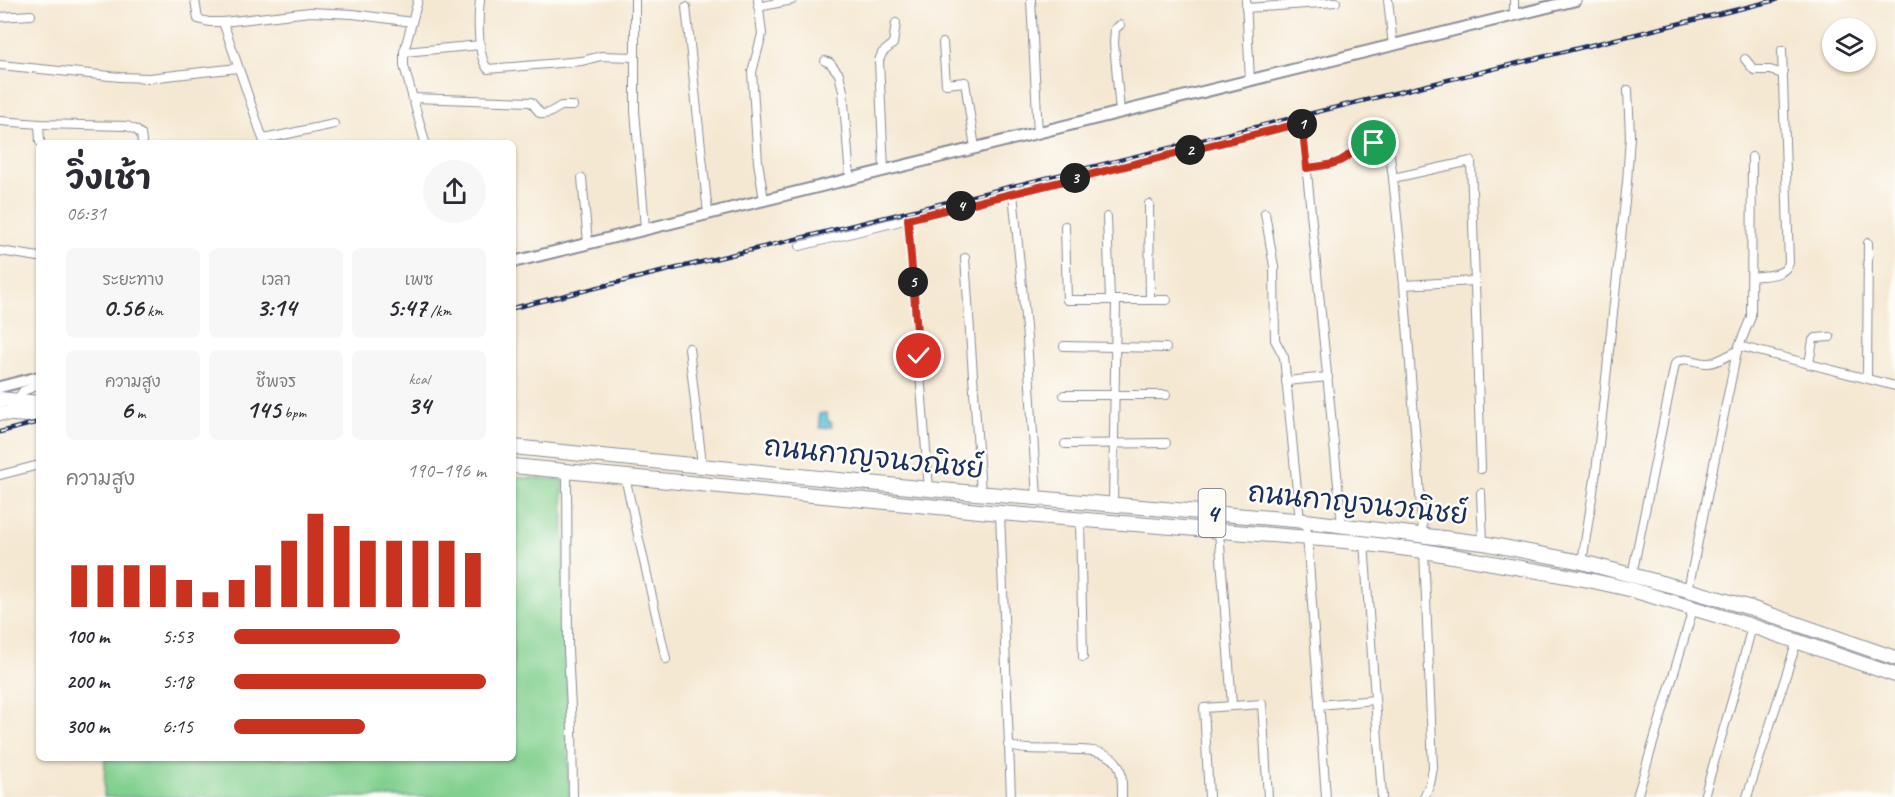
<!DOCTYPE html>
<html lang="th">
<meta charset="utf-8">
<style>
:root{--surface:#fff;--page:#f7f7f7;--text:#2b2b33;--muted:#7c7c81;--accent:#c8321e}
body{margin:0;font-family:Caveat,"Playpen Sans Thai",sans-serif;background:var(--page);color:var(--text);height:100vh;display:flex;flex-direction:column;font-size:22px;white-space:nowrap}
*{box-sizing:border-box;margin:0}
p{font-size:20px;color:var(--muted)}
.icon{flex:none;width:33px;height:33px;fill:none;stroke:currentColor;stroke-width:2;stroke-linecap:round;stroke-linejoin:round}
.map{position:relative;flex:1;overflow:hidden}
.panel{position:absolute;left:36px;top:140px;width:480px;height:621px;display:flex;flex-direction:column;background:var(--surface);border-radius:9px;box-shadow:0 2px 4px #0004}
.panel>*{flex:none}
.buttons{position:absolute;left:1822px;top:18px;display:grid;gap:12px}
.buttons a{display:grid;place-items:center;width:54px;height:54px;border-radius:50%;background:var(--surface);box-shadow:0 2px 4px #0004;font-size:30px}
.pin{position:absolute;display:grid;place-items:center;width:51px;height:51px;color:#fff;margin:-26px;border:3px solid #fff;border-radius:50%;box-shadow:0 2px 6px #0007}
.km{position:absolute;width:30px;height:30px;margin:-15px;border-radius:50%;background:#222;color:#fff;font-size:16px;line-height:30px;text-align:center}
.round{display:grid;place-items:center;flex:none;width:63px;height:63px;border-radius:32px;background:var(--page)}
.overview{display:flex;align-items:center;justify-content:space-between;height:102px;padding:0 30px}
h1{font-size:33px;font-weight:700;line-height:45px}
.figures{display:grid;grid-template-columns:repeat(3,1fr);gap:9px;height:102px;padding:6px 30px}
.figures div{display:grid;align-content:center;border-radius:9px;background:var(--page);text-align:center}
.figures b{font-size:26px;font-weight:700}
.figures small{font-size:16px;font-weight:400}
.figures p{font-size:16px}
.chart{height:168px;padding:12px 30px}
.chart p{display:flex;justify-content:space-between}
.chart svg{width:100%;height:108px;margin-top:6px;stroke:var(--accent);stroke-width:6}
ul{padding:0 30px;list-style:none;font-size:20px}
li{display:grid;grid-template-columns:96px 72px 1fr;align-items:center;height:45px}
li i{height:15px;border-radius:8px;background:var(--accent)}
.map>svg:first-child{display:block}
.green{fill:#82d08f;stroke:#4e8076;stroke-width:1.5}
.water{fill:#5ec4db;stroke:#3c7a9c;stroke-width:1.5}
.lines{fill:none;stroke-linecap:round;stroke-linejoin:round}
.street-casing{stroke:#888c98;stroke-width:10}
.secondary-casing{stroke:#888c98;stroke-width:14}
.highway-casing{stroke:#888c98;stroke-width:16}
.street{stroke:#fff;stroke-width:8}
.secondary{stroke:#fff;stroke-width:10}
.highway{stroke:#fff;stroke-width:14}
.rail-casing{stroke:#1b2f5e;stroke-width:4.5}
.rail{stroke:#fdfcf7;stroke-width:2;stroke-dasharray:7;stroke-linecap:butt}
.route-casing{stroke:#fff;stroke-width:12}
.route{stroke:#c8321e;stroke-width:8}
.labels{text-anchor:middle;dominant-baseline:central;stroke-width:5;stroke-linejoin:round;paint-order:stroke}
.shield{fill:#fdfcf7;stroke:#5f6c8c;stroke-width:1.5}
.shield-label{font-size:27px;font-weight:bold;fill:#1b2f5e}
.street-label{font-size:28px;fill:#1b2f5e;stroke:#fdfcf7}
</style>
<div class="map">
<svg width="1895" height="797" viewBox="0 0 1895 797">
<rect width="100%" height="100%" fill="#fdfcf7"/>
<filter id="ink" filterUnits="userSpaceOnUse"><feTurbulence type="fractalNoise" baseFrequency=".0167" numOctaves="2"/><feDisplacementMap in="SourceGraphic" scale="12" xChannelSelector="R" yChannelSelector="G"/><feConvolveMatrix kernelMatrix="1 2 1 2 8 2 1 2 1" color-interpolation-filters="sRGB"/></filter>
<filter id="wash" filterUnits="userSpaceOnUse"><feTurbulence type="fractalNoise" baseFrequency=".008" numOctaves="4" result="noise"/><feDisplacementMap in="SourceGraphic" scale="24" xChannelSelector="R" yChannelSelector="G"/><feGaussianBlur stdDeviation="1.35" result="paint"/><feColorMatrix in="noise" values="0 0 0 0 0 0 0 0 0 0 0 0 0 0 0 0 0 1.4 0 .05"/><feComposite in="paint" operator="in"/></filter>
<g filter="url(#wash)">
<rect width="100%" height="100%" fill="#f5e8d2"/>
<!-- green -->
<polygon class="green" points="513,477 563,480 569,797 104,797 105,758 513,758"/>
<!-- water -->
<polygon class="water" points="827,413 828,422 831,422 832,427 820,428 819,414"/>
</g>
<g filter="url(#ink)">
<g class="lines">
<!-- street casing -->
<g class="street-casing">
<g id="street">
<polyline points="195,0 198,19 209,22 223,22 310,12 353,14 412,22"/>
<polyline points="418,0 404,52 404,66 425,142"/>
<path d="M480,0C478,16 477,57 488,69L582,61L601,56L634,57"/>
<polyline points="635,0 635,111 645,228"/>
<polyline points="758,0 762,34 752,72 758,162 764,200"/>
<polyline points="1031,0 1038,133"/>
<polyline points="1246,0 1250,81"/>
<polyline points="1388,0 1393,46"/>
<polyline points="1514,0 1514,16"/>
<polyline points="686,7 708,213"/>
<polyline points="758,7 792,0"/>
<polyline points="1246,8 1336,2"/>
<polyline points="0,17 31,15"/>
<polyline points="223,22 264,142"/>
<polyline points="943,43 946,84 965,82 975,148"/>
<polyline points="404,52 481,45"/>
<polyline points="1745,59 1754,70 1770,70 1783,74"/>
<polyline points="825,61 830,63 839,74 843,91 850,178"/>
<polyline points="0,65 120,77 149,78 238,68"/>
<polyline points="412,98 531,102 540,113 543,114 549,113 561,106 573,106"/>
<polyline points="1120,112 1114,43 1115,29 1120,25"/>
<polyline points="0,121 39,124 127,126 136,130 141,134 142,142"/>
<polyline points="39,124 40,142"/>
<polyline points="264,139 334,124"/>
<polyline points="1390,156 1393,178"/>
<path d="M1307,167C1318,166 1330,166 1340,161C1356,153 1353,146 1374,143"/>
<polyline points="884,170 879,61 882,53 893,44 896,23"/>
<polyline points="582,178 588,243"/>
<polyline points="1013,193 1302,122 1342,525"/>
<polyline points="1149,204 1150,300"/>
<polyline points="1265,213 1274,267 1275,340 1284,357 1300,521"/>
<polyline points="1107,217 1110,300"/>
<polyline points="908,219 929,489"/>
<polyline points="1065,226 1067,300 1167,300"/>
<polyline points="800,246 1013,193 1027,338 1037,498"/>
<polyline points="0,251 39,257"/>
<polyline points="965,258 981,493"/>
<path d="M1752,277C1765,275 1784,277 1789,263L1782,50"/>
<polyline points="1404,285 1474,281"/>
<polyline points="1064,346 1166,348"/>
<polyline points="1739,346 1895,386"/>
<polyline points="689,348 702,465"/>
<polyline points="1809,364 1813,340 1816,338 1830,337"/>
<polyline points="1867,378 1868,243"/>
<polyline points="1286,381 1328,377"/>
<polyline points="1064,395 1166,395"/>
<polyline points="16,401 23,391 39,385"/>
<polyline points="1065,444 1166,443"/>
<polyline points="567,472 568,650 572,728 573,797"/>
<polyline points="0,475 39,465"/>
<polyline points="625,477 666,659"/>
<polyline points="1481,493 1483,543"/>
<polyline points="1113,504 1116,300"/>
<polyline points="1000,513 1011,797"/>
<polyline points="1080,520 1083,657"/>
<polyline points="1306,521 1326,797"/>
<polyline points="1219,531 1232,705"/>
<polyline points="1423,534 1404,285 1393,178 1471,161 1481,469"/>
<polyline points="1364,542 1382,797"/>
<polyline points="1582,562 1596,472 1627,182 1630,136 1628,90"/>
<path d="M1632,575L1675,364C1684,354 1698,364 1709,363C1718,362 1729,355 1737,351"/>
<polyline points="1688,590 1737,351 1751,317 1752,157"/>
<polyline points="1319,705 1375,700"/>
<path d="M1008,745C1036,757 1104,738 1118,765C1123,774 1122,787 1122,797"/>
<polyline points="1209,797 1204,708 1262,704 1268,797"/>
<polyline points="1424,797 1430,784 1433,768 1424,551"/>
<polyline points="1637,797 1693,609"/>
<polyline points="1704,797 1739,676 1752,626"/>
<polyline points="1747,797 1797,641"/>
</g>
</g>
<!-- secondary casing -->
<g class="secondary-casing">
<g id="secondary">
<polyline points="513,262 1576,0"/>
<polyline points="0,387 39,377"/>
</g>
</g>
<!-- highway casing -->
<g class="highway-casing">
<g id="highway">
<polyline points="0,399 39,403"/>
<polyline points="0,413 39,416"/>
<polyline points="513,447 929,489 1306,521 1483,543 1582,562 1688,590 1751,608 1895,658"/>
<polyline points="513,466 1000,513 1345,541 1424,551 1584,579 1629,589 1752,626 1895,675"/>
</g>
</g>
<!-- street -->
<use href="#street" class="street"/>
<!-- secondary -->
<use href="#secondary" class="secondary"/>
<!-- highway -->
<use href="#highway" class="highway"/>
<!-- rail casing -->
<g class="rail-casing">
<g id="rail">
<polyline points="513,308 1776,0"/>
<polyline points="0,432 39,422"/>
</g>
</g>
<!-- rail -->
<use href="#rail" class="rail"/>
</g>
</g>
<g class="lines" filter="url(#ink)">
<!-- route casing -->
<g class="route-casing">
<path id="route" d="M919,356L908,219L1302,123L1307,168C1318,166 1330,166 1340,161C1356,153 1353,146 1374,143"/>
</g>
<!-- route -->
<use href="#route" class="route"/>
</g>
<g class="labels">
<!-- shield labels -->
<rect class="shield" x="1198.5" y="489" width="27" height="48" rx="4.5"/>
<g class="shield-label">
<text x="1212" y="513">4</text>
</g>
<!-- street labels -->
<g class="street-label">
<text transform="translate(874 457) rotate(6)">ถนนกาญจนวณิชย์</text>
<text transform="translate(1358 503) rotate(6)">ถนนกาญจนวณิชย์</text>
</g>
</g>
</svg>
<div class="buttons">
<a><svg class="icon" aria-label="layers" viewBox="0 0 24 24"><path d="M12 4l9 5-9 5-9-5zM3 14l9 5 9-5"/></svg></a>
</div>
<div class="pin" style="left:1374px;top:143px;background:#1e9e55"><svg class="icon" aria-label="arrive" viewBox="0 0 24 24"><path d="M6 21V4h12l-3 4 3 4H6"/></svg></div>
<div class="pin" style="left:919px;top:356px;background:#d93025"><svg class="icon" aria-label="check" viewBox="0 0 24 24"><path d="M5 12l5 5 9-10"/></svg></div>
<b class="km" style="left:1302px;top:124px">1</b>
<b class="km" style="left:1190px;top:150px">2</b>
<b class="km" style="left:1075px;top:178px">3</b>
<b class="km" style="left:961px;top:206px">4</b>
<b class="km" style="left:913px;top:282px">5</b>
<section class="panel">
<div class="overview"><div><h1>วิ่งเช้า</h1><p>06:31</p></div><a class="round"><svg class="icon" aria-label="share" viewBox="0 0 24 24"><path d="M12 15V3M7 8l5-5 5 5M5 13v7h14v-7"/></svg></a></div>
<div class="figures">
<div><p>ระยะทาง</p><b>0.56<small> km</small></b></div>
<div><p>เวลา</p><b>3:14</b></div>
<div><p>เพซ</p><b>5:47<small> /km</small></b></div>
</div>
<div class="figures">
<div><p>ความสูง</p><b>6<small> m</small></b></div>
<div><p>ชีพจร</p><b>145<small> bpm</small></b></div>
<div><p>kcal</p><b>34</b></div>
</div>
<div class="chart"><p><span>ความสูง</span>190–196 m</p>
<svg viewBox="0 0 160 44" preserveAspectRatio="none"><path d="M5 44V27M15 44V27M25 44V27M35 44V27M45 44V33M55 44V38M65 44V33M75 44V27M85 44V17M95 44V6M105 44V11M115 44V17M125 44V17M135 44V17M145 44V17M155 44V22"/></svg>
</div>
<ul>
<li><b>100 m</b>5:53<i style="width:66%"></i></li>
<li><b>200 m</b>5:18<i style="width:100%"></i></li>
<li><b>300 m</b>6:15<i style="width:52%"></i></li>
</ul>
</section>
</div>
